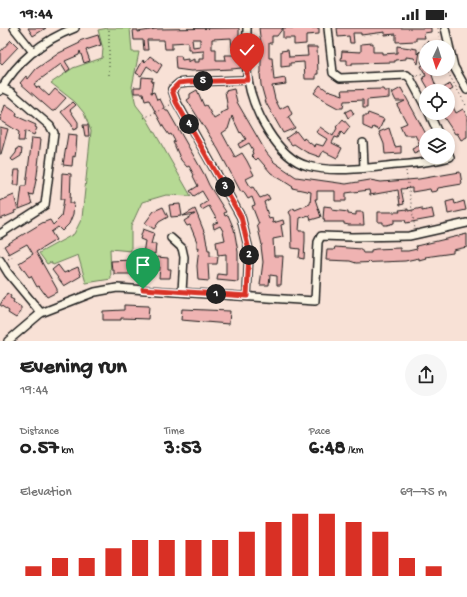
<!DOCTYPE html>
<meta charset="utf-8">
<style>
:root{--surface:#fff;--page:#f6f6f6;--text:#222;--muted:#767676;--accent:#d93025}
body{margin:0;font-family:"Gochi Hand",sans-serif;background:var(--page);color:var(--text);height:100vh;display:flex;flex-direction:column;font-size:15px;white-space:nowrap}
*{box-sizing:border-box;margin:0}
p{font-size:13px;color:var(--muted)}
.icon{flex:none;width:22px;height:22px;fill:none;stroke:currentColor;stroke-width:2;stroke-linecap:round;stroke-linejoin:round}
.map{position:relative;height:313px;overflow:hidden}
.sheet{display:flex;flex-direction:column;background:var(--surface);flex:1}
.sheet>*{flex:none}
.needle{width:26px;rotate:184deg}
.controls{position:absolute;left:419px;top:12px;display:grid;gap:8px}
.controls a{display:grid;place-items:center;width:36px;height:36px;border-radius:50%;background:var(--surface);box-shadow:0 2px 6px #0003;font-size:20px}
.pin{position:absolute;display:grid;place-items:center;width:34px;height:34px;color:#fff;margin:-41px -17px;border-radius:50% 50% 50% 0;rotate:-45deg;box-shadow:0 0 4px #0007}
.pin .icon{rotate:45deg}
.km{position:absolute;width:20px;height:20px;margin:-10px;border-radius:50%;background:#222;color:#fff;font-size:11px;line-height:20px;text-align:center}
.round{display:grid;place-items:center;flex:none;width:42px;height:42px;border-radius:21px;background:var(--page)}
.overview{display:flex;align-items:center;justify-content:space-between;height:68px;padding:0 20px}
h1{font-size:22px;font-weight:800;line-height:30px}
.figures{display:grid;grid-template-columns:repeat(3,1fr);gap:6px;height:68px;padding:4px 20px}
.figures div{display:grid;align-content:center}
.figures b{font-size:20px;font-weight:800}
.figures small{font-size:11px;font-weight:400}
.figures p{font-size:11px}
.chart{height:112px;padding:8px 20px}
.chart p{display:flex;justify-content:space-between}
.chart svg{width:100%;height:72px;margin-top:4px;stroke:var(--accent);stroke-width:6}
.status{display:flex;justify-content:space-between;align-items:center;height:28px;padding:0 20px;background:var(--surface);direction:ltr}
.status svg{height:11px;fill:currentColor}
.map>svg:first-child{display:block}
.green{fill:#b6d994;stroke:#697a58}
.building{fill:#efb3b2;stroke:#1c1c1c;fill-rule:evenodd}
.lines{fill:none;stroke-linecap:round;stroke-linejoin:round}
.minor-casing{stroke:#1c1c1c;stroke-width:10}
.path{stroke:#1c1c1c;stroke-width:1;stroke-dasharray:1 3;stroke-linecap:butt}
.minor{stroke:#fcf5e5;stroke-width:7}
.route-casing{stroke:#fff;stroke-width:8}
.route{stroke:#d93025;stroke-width:5}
</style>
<div class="status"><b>19:44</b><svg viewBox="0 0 49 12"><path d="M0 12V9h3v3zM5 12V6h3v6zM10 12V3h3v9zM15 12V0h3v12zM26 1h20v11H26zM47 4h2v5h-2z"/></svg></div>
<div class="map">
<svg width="467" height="313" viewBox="0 0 467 313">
<rect width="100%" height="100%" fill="#f8e1d6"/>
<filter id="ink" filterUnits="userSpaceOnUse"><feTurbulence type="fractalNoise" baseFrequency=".025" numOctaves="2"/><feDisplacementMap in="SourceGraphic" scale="8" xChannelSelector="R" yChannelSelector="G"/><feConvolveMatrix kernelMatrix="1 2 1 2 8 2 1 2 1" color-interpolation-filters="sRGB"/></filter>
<g filter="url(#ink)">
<!-- green -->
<polygon class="green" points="108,0 130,0 132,24 139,24 132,59 136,77 147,91 191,168 166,167 142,174 131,198 131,223 110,221 111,251 86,255 78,227 53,237 51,234 47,236 39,225 74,206 82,190 91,103 84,85 75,74 51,55 73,40 102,30 103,21 98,2"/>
<!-- building -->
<g class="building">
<polygon points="28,0 46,0 33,8"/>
<path d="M239,0V10H236V19H232L231,10L212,11V21H216V32H226L225,27H235V29L241,31V40L232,41L191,43L176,41L175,28H181L182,32L188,31V34L194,31V34H199V31H204V23L191,24V21H188V14L172,15V21H165L164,12H147L148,22H144L143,12H134L133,2H138V4L156,1ZM192,11H200V18L193,19Z"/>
<polygon points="259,0 319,0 319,6 306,7 306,16 294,17 294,10 283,10 283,0 277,8 272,8 272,15 269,15 269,30 272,30 274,52 285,50 286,56 272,58 275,71 280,81 288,77 292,86 288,89 295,100 283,105 266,75 261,57 260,45 261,45 261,17"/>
<polygon points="337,0 431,0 431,4 424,5 425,10 416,10 416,13 396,14 396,6 385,7 385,4 361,7 361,5 353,5 354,15 350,15 349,8 338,9"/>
<polygon points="98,7 101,17 86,22 90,33 84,35 80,23 79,27 65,33 70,41 66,44 61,36 34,56 37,60 39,59 49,68 55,61 66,70 54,83 52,83 20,55 26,48 28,51 36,41 59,25 80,15 79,13"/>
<polygon points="11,12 18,19 2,36 0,34 0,24"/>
<polygon points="427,13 435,19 423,19"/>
<polygon points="373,15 373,24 382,24 382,26 397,25 397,18 417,21 417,26 420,23 418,36 414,30 406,29 406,31 395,32 395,34 352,35 352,37 347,37 347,32 341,32 342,23 361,24 361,16"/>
<polygon points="307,19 317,19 318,46 316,46 316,51 305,51 304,34 290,35 290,38 281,39 281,23 288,22 289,29 308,28"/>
<polygon points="150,28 162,37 157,45 147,38 141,48 136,45 143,32 145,34"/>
<polygon points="426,31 426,41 430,41 435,56 440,62 450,56 453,61 448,64 430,63 424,53 423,49 426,48 421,38 423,37 421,33"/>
<polygon points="142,49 153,50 151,53 153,53 151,65 154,64 157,72 160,71 166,83 168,83 204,146 209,157 226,184 224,185 225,188 228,187 234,201 238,224 238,254 217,252 218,246 226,247 226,226 218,227 216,214 225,212 223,203 220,198 214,201 213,196 218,194 209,178 202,182 200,178 208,173 202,163 194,168 190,163 198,158 193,148 194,147 189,138 187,139 181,132 173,114 175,113 171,106 169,107 164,100 149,72 145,73 143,65 134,65 134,59 141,59"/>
<polygon points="320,57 328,63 328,62 343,67 342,62 383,61 384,63 389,63 389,70 367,72 367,80 363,80 363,72 344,73 343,80 338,80 325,73 314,65"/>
<polygon points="401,60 426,106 426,124 423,125 421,122 414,125 412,121 420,117 415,107 404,107 400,98 407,95 397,77 405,73 396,73 392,65"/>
<polygon points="234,61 237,74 266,124 274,134 296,149 346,156 370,152 381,154 419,151 460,144 462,156 438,160 437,163 431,164 430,161 412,164 412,160 401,161 404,176 400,177 398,162 370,167 369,162 346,165 346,173 335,173 335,163 317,163 317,171 315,171 321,189 311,192 309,187 300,190 299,203 305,203 305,213 304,231 299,230 300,221 292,220 291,188 289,184 294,180 295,182 310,176 311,164 292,160 293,159 271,145 258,130 256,132 251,127 253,126 252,123 253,122 249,115 240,120 238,116 246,111 241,104 240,105 232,88 228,101 222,105 235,129 242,125 247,133 254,147 246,151 251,160 253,159 260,170 268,167 270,171 264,174 269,191 272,190 273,195 283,192 284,196 281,197 283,209 273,211 274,228 283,228 281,257 277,257 277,248 270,247 269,257 260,257 263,234 261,218 262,217 257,196 259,196 252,178 255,177 252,169 248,171 243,163 241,164 218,121 187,72 190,70 190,66 197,62 204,78 206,77 214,91 221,87 220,85 228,82 225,63"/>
<polygon points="448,69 456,85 463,81 467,88 467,109 461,112 457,105 455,106 443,88 448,85"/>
<polygon points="73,74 76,77 70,82 78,94 78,100 73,102 72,97 61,84"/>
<polygon points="5,77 17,85 16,88 36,97 35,99 37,100 34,107 25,103 24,113 18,113 19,104 0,92"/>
<polygon points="351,81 354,86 348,90 345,84"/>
<polygon points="368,85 384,91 379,102 373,99 372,102 363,98 363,88 367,88"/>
<polygon points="343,91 350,99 344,107 341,104 338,110 335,109 332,115 342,120 337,130 323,123 320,129 306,124 294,116 292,117 286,110 296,103 303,112 304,110 315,119 316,116 323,118 327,111 316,104 320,99 333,108 337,100 336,99"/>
<polygon points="83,97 88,97 89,108 85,108"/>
<polygon points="0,99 8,101 1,126 0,126"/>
<polygon points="389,100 395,119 401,118 401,125 385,126 384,116 379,104"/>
<polygon points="68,106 77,107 76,122 75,129 73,128 72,138 63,137"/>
<polygon points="32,110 41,111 37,147 33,167 29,166 32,176 19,181 22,158 26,158"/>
<polygon points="17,120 22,121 21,128 13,133 11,131 16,125"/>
<polygon points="15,142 20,142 19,157 13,157"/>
<polygon points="62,145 71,146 70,175 74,175 73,186 69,196 62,203 58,199 51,204 56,212 36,224 57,261 57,264 47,269 39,258 37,259 31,248 29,249 19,235 33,226 27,216 9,226 4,218 42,195 50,192 53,197 61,189 64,171 61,171"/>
<polygon points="14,167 18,182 14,183 15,185 0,191 0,173"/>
<polygon points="454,172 455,176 464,173 466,182 448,186 446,174"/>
<polygon points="180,176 182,188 171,189 169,177"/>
<polygon points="324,178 332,179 332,182 348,184 348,186 356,187 356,184 363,184 364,197 349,197 344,196 344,194 324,194 325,191 323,191"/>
<polygon points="163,179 168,189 159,194 154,201 145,195 154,183"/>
<polygon points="422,180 422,183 432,181 434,190 406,195 405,192 394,192 394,195 387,197 383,197 383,194 378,194 378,184 400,184 399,182 408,181 408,183"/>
<polygon points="195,181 205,206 208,222 210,222 210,228 218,229 217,236 208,236 209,253 198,252 197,238 199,219 197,220 197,214 190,197 187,198 184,193 195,186 183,188"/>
<polygon points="143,201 154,205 151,216 156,216 155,226 149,225 149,232 142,232 145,213 140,211"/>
<polygon points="467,206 467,219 453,222 453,225 425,229 426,230 419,232 419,230 405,233 356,235 350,233 326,232 327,222 334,222 335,219 361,221 363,225 371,225 371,222 376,221 400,220 400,223 408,223 417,221 416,218"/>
<polygon points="157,229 168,230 168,241 171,241 170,250 159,250 160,239 156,238"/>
<polygon points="132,232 132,234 143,234 143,242 154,243 154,246 151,246 151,248 145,248 145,246 114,246 114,242 112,242 111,233"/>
<polygon points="58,237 64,245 78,239 81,248 64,258 52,242"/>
<polygon points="7,265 11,268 10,270 14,272 13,274 21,279 21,284 16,290 8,285 9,283 0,277"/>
<polygon points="124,277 149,278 148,291 121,290 121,292 103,292 103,283 124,282"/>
<polygon points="182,281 230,283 229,296 181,292"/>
</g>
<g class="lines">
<!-- minor casing -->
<g class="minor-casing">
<g id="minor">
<polyline points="14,0 33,24"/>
<path d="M247,0C247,17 245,36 248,52C253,82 277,130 308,138C330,144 356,141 378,139C402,136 427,136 450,129L448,124"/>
<polyline points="328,0 333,45 340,50 407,47 410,50 426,80"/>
<polyline points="445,0 454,39 467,62"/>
<polyline points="0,59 11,64 50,98 54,105 45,177 0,206"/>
<path d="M0,63C17,34 43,12 75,0"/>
<polyline points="429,85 439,107"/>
<polyline points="363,115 364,140"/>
<polyline points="171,210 182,220 184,229 182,264"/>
<polyline points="0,232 8,245 41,285"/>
<polyline points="247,268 249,222 241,189 176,73 172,61 179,55 187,54 247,52"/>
<polyline points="8,313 41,285 95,264 117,260 315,273 318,214 321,208 352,209 409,208 467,195"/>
</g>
</g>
<!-- path -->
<g class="path">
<polyline points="438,0 441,19"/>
<polyline points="446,41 467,79"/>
<polyline points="109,47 109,0"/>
<polyline points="417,48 442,41"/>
<polyline points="144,90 172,76"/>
<polyline points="406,143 415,201"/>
<polyline points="8,231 13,229"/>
</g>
<!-- minor -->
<use href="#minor" class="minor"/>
</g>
</g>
<g class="lines" filter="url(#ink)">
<!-- route casing -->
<g class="route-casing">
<polyline id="route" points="143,261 247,268 249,222 241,189 176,74 172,62 179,55 187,54 248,52 247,46"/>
</g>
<!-- route -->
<use href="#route" class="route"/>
</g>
</svg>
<div class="controls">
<a><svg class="needle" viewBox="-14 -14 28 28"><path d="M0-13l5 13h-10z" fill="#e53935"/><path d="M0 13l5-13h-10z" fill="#767676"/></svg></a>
<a><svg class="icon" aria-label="locate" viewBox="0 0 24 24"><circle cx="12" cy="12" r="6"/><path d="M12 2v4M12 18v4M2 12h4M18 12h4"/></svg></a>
<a><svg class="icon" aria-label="layers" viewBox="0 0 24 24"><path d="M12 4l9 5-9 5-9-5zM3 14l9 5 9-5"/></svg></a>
</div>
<div class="pin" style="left:143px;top:261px;background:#1e9e55"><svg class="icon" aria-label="arrive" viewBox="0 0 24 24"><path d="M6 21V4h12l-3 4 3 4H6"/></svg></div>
<div class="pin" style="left:247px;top:46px;background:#d93025"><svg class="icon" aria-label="check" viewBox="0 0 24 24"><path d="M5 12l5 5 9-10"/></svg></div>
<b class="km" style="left:216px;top:266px">1</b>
<b class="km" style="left:249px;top:227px">2</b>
<b class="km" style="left:225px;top:159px">3</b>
<b class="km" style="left:189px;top:96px">4</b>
<b class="km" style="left:203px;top:53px">5</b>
</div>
<section class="sheet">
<div class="overview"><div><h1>Evening run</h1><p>19:44</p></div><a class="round"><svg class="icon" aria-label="share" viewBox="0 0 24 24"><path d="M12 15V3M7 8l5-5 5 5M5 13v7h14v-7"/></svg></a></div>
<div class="figures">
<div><p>Distance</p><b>0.57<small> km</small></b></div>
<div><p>Time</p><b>3:53</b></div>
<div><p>Pace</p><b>6:48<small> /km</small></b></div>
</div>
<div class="chart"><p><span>Elevation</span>69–75 m</p>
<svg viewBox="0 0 160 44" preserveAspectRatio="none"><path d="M5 44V38M15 44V33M25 44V33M35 44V27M45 44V22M55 44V22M65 44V22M75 44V22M85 44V17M95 44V11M105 44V6M115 44V6M125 44V11M135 44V17M145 44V33M155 44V38"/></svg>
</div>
</section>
